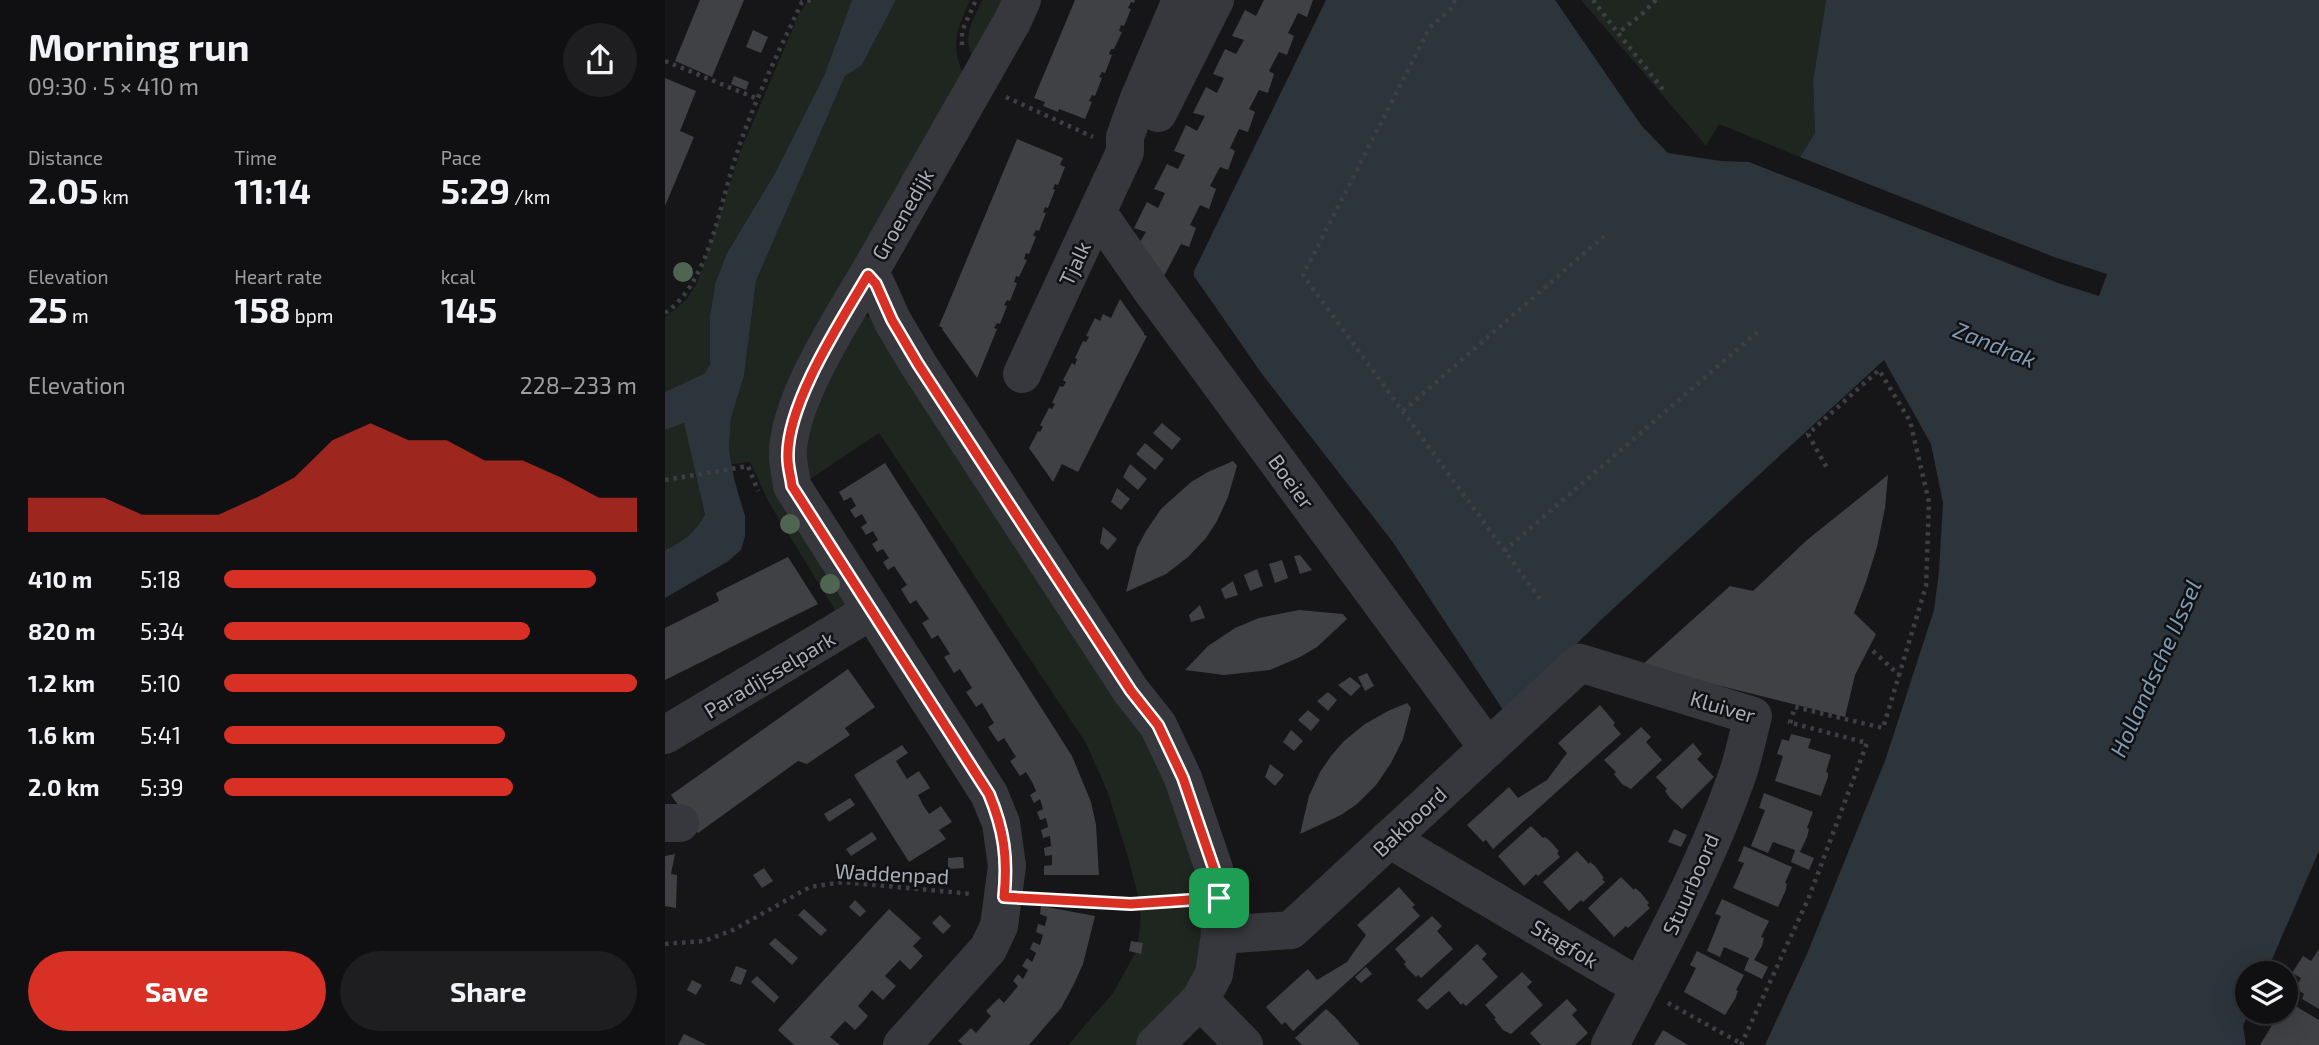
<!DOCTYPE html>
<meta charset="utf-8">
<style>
:root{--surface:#101012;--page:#1e1e20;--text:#f1f3f6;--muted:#9c9d9f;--line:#303032;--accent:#d93025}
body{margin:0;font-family:"Exo 2",sans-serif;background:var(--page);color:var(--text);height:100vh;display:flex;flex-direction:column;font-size:26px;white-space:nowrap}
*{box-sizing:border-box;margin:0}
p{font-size:23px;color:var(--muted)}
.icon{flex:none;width:38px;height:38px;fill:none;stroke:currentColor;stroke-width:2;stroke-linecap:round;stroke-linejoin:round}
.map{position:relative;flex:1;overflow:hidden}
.drawer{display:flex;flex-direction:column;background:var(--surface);width:665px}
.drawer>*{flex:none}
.fabs{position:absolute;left:1570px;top:961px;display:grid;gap:14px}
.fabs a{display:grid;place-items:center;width:63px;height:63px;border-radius:50%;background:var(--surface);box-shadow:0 7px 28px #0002,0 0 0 2px var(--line);font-size:35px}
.pin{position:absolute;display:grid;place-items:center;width:60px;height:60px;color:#fff;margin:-30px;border-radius:14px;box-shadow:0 4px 10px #0006}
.round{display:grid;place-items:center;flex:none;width:74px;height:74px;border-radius:37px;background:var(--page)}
.headline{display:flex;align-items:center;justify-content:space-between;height:119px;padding:0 28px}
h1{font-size:38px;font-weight:700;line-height:52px}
.stats{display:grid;grid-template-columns:repeat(3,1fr);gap:10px;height:119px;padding:7px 28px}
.stats div{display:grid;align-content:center}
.stats b{font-size:35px;font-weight:700}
.stats small{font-size:19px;font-weight:400}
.stats p{font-size:19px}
.chart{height:196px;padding:14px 28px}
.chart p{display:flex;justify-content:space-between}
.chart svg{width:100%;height:126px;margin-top:7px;fill:var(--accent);opacity:.7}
.action{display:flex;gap:14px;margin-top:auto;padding:14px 28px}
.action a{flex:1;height:80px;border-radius:42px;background:var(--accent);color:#fff;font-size:28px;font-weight:700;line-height:80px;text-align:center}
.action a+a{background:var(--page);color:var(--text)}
ul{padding:0 28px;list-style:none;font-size:23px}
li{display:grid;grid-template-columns:112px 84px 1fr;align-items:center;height:52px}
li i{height:18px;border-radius:9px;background:var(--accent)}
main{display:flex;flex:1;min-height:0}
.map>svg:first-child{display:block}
.green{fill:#1e261f}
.water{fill:#2c353c}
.building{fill:#404145}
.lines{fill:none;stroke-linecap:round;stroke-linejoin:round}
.path{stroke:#3d3f44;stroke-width:4.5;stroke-dasharray:3.5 5;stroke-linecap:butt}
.minor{stroke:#37383d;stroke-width:38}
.tree{fill:#506452}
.route-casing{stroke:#fff;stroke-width:14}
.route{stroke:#d93025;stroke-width:9}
.labels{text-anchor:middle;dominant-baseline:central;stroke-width:5;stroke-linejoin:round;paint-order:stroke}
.street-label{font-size:21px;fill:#a8adb8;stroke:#111113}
.water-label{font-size:23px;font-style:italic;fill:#7f9bb3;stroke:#111113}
</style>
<main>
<section class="drawer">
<div class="headline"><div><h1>Morning run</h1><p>09:30 · 5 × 410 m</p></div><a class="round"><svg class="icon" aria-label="share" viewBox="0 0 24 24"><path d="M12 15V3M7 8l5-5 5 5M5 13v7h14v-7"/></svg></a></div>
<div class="stats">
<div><p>Distance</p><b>2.05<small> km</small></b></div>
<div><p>Time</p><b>11:14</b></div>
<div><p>Pace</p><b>5:29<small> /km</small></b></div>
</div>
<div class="stats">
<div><p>Elevation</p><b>25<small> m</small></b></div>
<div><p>Heart rate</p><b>158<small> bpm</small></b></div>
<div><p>kcal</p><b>145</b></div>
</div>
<div class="chart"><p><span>Elevation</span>228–233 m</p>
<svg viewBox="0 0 160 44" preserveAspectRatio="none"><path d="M0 44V32L10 32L20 32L30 38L40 38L50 38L60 32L70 25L80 12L90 6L100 12L110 12L120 19L130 19L140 25L150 32L160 32V44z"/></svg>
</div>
<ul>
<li><b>410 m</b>5:18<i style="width:90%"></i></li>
<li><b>820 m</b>5:34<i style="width:74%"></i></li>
<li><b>1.2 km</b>5:10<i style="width:100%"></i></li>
<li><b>1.6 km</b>5:41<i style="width:68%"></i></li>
<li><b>2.0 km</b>5:39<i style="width:70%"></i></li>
</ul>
<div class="action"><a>Save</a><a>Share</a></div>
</section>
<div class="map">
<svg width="1654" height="1045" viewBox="0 0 1654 1045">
<rect width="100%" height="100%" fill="#161618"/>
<!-- green -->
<g class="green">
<polygon points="143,0 187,0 159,76 109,175 62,253 50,284 45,316 45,364 40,373 0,392 0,317 21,300 33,281 76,150 134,14"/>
<path d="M231,0H305C290,34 285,45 301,81L115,431L181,604L173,615L103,501L85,462L67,464L64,448L66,418L79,376L91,281L180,76L197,65Z"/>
<path d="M317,0H347L307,56C297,35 309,19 317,0Z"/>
<polygon points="916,0 1161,0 1148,81 1150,133 1135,157 1054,124 1041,146"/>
<polygon points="194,314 215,321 459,695 495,765 524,838 539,950 530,996 479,1045 403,1045 448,993 472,950 475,926 476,906 462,854 443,793 421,743 214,433 138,484 136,435"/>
<path d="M19,423L40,516C29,532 18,542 0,550V430Z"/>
</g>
<!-- water -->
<g class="water">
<path d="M187,0H231L197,65L180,76L91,281L79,376L66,418L64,448L69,479L80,516V536L76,550L62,562L0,598V550C18,542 30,532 40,515L19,423L0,430V392L40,373L45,364V316L50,284L62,253L109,175L159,76Z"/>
<polygon points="661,0 890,0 976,125 1003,153 1056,161 1084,162 1393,283 1434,296 1442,274 1389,257 1135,157 1150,133 1148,81 1161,0 1654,0 1654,851 1601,973 1582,973 1582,1012 1584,1012 1578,1026 1581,1045 1100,1045 1142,954 1220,761 1269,610 1274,571 1278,503 1266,444 1219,360 937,619 840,713 727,541 597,374 529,276 529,271"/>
</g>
<!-- building -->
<g class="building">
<polygon points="35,0 79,0 47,77 10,61"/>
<polygon points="410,0 470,0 469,3 466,2 463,8 466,9 459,26 456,25 454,31 457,32 449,49 446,49 444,54 447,55 440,73 437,72 434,77 437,78 430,96 427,95 424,101 427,102 420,119 394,109 393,112 378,106 380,102 369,98"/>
<polygon points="599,0 648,0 642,17 633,13 623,33 629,36 622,55 614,52 604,71 609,74 603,93 594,90 584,109 590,112 583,132 574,129 565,148 570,151 563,170 555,167 545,186 551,189 544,209 535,205 525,225 531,228 524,247 516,244 499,276 475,242 481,232 469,228 482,202 493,208 500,193 489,189 502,164 513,169 520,155 509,151 521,125 532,131 540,116 528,113 541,87 552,93 559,78 548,74 560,49 571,54 579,40 567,36 580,10 591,16"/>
<polygon points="88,30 103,37 96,53 81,47"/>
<polygon points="69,76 84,82 81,90 66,84"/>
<polygon points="0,78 31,91 15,131 29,137 0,206"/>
<polygon points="352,139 398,158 395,165 400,167 393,185 390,184 388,189 390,190 383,208 380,207 378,212 381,213 374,231 371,230 368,235 371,237 364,254 361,253 359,259 362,260 354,277 351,276 349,282 352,283 345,301 342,300 339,305 342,306 335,324 332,323 329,328 332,329 312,378 277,329 278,328 274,326"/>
<polygon points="455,299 479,333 479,335 482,336 413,472 397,464 388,482 364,448 373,431 375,432 378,427 375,425 384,408 387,409 390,404 387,403 395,386 398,387 401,382 398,380 407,363 410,365 412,359 410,358 418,341 421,342 424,337 421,336 430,318 435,321 438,314 446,318"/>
<polygon points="497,423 516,439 507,450 488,433"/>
<polygon points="480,443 499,459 490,470 471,454"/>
<polygon points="568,461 572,466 563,497 552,521 541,538 523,557 501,574 461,592 472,548 481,531 496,509 526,482 543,472"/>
<polygon points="220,463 407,756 426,802 431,825 434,875 379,875 379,866 387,865 387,855 380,856 379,848 386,846 385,836 378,838 376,830 383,827 381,818 375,820 372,812 378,809 375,799 369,803 365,795 371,791 367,782 361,772 355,776 345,761 351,757 339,738 333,742 323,727 329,723 317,703 311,707 301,692 307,688 295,669 289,673 279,657 285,654 273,635 267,639 257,623 264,619 251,600 245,604 236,589 242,585 229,566 223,570 218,562 224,558 218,549 212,552 207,544 213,540 208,531 201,535 196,527 202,523 197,514 190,518 185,510 191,506 186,497 179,501 174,492"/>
<polygon points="465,464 482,479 473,490 458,477"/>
<polygon points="1223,475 1220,508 1212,547 1200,585 1189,613 1211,634 1190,675 1180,717 976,666 1065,586 1088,591 1142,540"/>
<polygon points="452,488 465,499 456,510 446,502"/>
<polygon points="438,527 452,539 443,550 435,543"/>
<polygon points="635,555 647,570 635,574 629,556"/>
<polygon points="123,557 153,604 0,680 0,628 54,601 51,593"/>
<polygon points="617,560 623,578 610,583 604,564"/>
<polygon points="592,569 598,586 585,591 579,575"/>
<polygon points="568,581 573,595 560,599 556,589"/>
<polygon points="535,605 540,618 526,622 524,615"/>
<polygon points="634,610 678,614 682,619 652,647 635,657 605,670 559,675 520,670 543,646 570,628 594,618"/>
<polygon points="183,669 210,707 180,728 185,735 142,764 133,761 33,833 6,795"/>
<polygon points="702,673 709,686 700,691 693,677"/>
<polygon points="685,677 696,686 686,696 673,685"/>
<polygon points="663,692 672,700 663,711 652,701"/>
<polygon points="742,703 746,708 738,739 726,763 711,785 692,804 676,815 635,834 644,796 655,772 666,756 679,741 700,724 723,711"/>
<polygon points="935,705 950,723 948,725 956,734 828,849 821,840 818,842 802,825 844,787 853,798 882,780 902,753 893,743"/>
<polygon points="643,710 655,720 646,731 633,720"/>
<polygon points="976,727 986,737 981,742 997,760 966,789 957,784 949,774 951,772 939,760"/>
<polygon points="626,730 638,741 629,751 618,742"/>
<polygon points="1126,734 1146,739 1143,748 1166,755 1161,772 1163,773 1163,777 1156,796 1110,781 1118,756 1112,754 1117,739 1124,741"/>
<polygon points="1028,743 1037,754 1032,759 1049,777 1017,809 1005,798 1000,791 1002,789 991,777"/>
<polygon points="237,745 243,753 231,761 242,779 254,771 265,788 253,795 258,805 264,814 276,806 287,822 274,830 281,839 244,862 189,775"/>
<polygon points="605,764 619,775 610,786 600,777"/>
<polygon points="1099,793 1148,812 1142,828 1144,829 1142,837 1135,852 1149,858 1144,870 1126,862 1130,850 1108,842 1103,853 1086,846 1100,810 1094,808"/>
<polygon points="185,798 190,805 164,822 159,814"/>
<polygon points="866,826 878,838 880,837 885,841 894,851 892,853 895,857 873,876 871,874 859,886 833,856"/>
<polygon points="1009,829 1022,835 1016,847 1003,842"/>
<polygon points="207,832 212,839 186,856 181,849"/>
<polygon points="1079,846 1127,867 1120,883 1122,884 1120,892 1113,907 1068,888 1079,863 1073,861"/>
<polygon points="912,851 924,864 925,862 930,866 939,878 937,879 940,882 918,902 916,900 904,911 878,882"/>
<polygon points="10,854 6,874 12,875 11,908 0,906 0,856"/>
<polygon points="298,857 299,868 283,869 283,858"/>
<polygon points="99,868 108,881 97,888 88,875"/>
<polygon points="956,877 969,890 970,888 975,892 984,903 982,905 985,908 963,928 961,926 949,937 923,908"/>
<polygon points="734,887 750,905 747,907 755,916 628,1031 620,1022 617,1025 601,1007 643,969 652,980 682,962 701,935 692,925"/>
<polygon points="1057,899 1104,921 1096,937 1099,938 1097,946 1089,960 1103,967 1097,979 1079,970 1084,958 1059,947 1055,957 1042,951 1056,916 1050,914"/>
<polygon points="190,900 201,911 195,917 184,907"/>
<polygon points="376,906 430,916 418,964 408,986 396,1008 364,1045 298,1045 293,1041 306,1028 311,1033 326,1016 321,1011 334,998 339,1003 353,986 348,981 353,974 358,979 363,970 357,966 362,958 367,962 371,953 365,949 368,942 375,945 378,935 371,932 373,924 380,926 382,917 375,914"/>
<polygon points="139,909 162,930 156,936 133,915"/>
<polygon points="224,909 256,938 248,946 258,956 245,970 235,960 220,976 231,986 218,1000 207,990 193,1006 203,1016 197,1023 190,1030 180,1021 165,1037 175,1045 129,1045 113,1030"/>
<polygon points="275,915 286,926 278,934 267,923"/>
<polygon points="767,916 777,926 772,931 788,949 756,978 753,975 751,977 742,968 739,964 741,962 730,949"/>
<polygon points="110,938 133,958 127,965 104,944"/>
<polygon points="466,941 478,943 476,954 464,951"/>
<polygon points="812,944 822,954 817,959 833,977 801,1006 798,1003 796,1005 784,991 762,1010 752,1000"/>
<polygon points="1654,949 1654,1009 1637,999 1639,994 1630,988 1636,978 1627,973 1638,956 1646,961"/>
<polygon points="1032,951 1079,975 1071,990 1073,991 1070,999 1060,1015 1019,992 1031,968 1025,965"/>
<polygon points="71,966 82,970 76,985 65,981"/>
<polygon points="701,967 707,974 696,983 690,977"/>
<polygon points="857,972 867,982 862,987 878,1005 846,1034 838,1030 829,1019 831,1018 820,1005"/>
<polygon points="92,976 114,997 109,1003 86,982"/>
<polygon points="27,980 37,985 31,995 22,990"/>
<polygon points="902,999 912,1010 907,1015 923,1033 910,1045 876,1045 865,1033"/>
<polygon points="1622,1001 1654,1020 1654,1045 1595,1045 1615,1012 1620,1012"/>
<polygon points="661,1009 670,1017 695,1045 637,1045 630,1038"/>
<polygon points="998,1030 1023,1045 989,1045"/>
<polygon points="19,1034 42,1045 13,1045"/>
</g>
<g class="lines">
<!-- path -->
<g class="path">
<polyline points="790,0 785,10 765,27 638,275 875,599"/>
<polyline points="928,0 953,33"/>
<polyline points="991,0 977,14 953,33 1000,92"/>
<polyline points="297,45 297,31 311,0"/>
<polyline points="0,61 93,99"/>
<polyline points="341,97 428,137"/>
<path d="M0,313C46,282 55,199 73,150C90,99 114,51 137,2L146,0"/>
<polyline points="738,411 939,236"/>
<polyline points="0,480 83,466 93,491"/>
<polyline points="839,551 1096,329"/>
<polyline points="1208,651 1235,676"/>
<polyline points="1125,723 1130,707 1218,728 1261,586 1264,502 1245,421 1214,370 1143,434 1163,470"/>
<polyline points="368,899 466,904 524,900"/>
<polyline points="0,944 39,941 68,930 145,887 178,882 307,894"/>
<polyline points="1003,1003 1077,1044"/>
<polyline points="1076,1045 1144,897 1202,743 1123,722"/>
</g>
<!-- minor -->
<g class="minor">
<polyline points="357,0 348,20 203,275 211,284 227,320 253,364 466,691 493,725 518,778 549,869 554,898 555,935 549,974 535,1000 490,1045"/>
<polyline points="493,113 550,0"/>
<polyline points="433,213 485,288 823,748"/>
<path d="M203,275C176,320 120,406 123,459C124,468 126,477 127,486L324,794L336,823L342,866L334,926L323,949L237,1045"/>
<polyline points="357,374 460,152 460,137 473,101 516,0"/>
<polyline points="0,735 206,611"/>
<polyline points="0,823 15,823"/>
<polyline points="724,839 975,987"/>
<path d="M555,935L626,930L915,663L1088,716C1083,735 1079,755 1073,773C1040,868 991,956 945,1045"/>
<polyline points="535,1000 579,1045"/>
</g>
</g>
<!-- trees -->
<g class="tree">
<circle cx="18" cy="272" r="10"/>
<circle cx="125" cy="524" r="10"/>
<circle cx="165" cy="584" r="10"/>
</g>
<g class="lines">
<!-- route casing -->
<g class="route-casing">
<path id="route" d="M203,275L211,284L227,320L253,364L466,691L493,725L518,778L549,869L554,898L466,904L339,897C343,858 339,830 324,794L127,486C126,477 123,468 123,459C120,406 176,321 203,275Z"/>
</g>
<!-- route -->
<use href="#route" class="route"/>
</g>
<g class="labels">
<!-- street labels -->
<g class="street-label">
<text transform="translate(237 214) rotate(-60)">Groenedijk</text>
<text transform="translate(409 263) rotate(-65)">Tjalk</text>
<text transform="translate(627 481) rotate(54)">Boeier</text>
<text transform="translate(104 674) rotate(-31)">Paradijsselpark</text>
<text transform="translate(1058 706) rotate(16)">Kluiver</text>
<text transform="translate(744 821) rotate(-43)">Bakboord</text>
<text transform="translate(227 873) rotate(3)">Waddenpad</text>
<text transform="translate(1025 884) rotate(-66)">Stuurboord</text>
<text transform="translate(900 943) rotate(31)">Stagfok</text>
</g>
<!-- water labels -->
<g class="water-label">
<text transform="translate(1330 344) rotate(22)">Zandrak</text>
<text transform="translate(1490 668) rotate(-66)">Hollandsche IJssel</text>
</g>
</g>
</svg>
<div class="fabs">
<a><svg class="icon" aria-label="layers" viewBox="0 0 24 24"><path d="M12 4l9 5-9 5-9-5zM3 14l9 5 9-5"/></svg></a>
</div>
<div class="pin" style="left:554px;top:898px;background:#1e9e55"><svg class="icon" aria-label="arrive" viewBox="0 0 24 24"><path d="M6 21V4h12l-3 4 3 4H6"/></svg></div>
</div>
</main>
